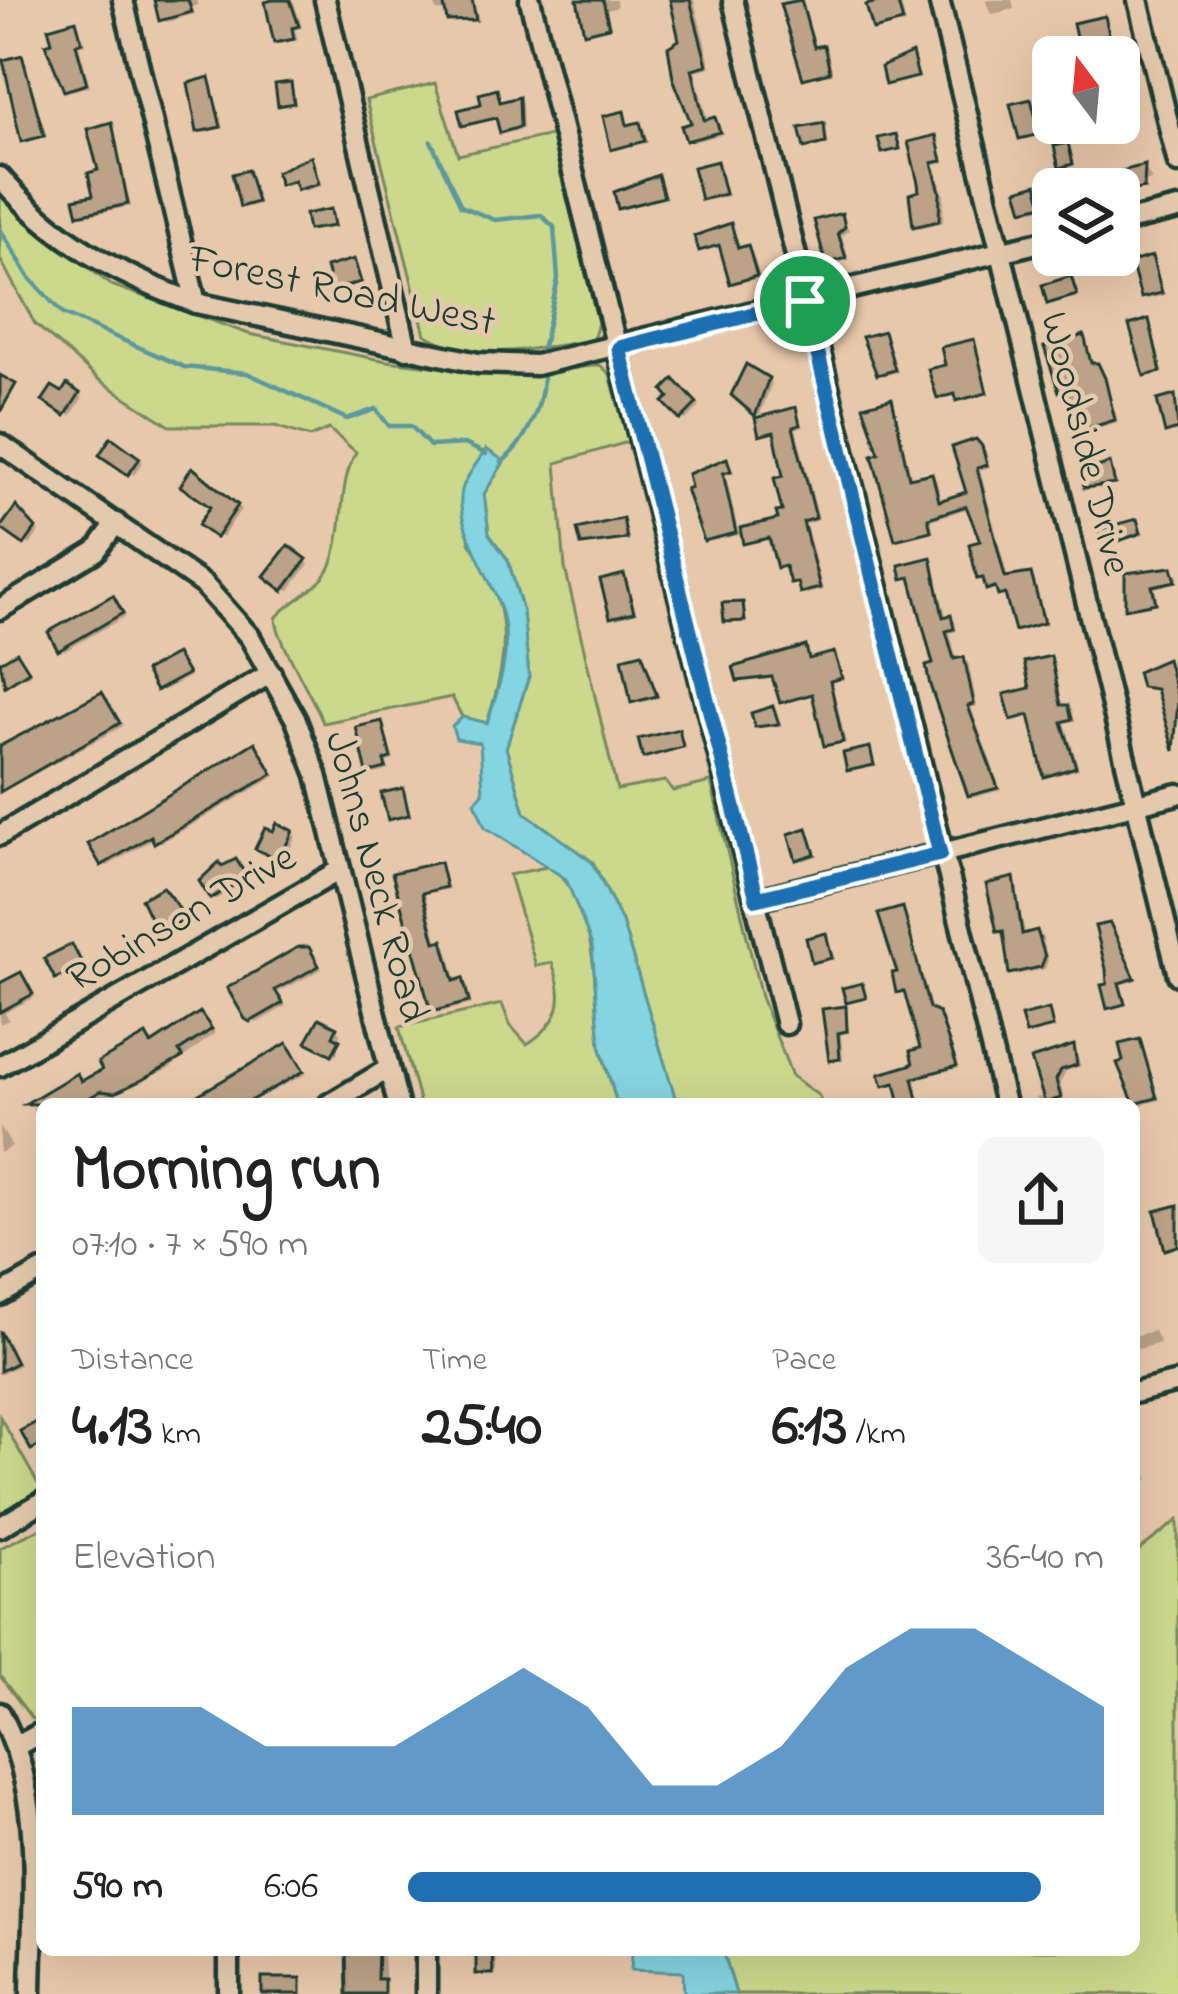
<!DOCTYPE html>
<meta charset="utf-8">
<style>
:root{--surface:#fff;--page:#f6f6f6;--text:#222;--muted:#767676;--accent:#1f6fb2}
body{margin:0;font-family:"Indie Flower",sans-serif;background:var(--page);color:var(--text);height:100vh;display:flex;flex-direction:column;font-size:45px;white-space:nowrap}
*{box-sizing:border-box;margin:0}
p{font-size:39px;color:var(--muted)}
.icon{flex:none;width:66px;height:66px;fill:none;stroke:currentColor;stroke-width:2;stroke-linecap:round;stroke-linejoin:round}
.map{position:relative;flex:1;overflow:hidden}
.drawer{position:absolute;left:36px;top:1098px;width:1104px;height:858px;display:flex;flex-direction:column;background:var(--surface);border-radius:18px;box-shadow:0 12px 48px #0002}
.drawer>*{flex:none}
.needle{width:78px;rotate:344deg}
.fabs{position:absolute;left:1032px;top:36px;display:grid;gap:24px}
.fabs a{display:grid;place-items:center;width:108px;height:108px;border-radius:18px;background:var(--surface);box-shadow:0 12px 48px #0002;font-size:60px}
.pin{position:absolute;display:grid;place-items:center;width:102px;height:102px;color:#fff;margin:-51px;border:6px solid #fff;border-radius:50%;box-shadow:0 3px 12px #0007}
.round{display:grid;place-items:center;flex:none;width:126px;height:126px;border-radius:18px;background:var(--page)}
.overview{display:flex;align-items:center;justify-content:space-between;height:204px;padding:0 36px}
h1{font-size:66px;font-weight:700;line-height:90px}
.metrics{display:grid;grid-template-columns:repeat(3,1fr);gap:18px;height:204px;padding:12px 36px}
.metrics div{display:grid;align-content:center}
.metrics b{font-size:60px;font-weight:700}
.metrics small{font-size:33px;font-weight:400}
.metrics p{font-size:33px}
.chart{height:336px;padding:24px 36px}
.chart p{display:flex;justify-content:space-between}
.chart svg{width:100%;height:216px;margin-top:12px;fill:var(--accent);opacity:.7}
ul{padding:0 36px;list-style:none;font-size:39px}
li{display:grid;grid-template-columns:192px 144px 1fr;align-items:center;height:90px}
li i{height:30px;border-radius:15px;background:var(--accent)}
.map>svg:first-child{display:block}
.green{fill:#ccd88c;stroke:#768a60;stroke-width:3}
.water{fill:#85d4e1;stroke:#5c989c;stroke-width:3}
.shadow{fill:#0003}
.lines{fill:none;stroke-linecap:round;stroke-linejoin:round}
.stream{stroke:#5c989c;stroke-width:4.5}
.building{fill:#bca286;stroke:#1f3d34;stroke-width:3}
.street-casing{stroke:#1f3d34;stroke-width:27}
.street{stroke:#e5c9ac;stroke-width:18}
.route-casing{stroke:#fff;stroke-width:24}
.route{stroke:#1f6fb2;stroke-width:15}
.labels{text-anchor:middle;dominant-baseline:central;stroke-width:9;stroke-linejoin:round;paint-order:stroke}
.street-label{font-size:42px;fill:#1f3d34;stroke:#e5c9ac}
</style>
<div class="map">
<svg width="1178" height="1994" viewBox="0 0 1178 1994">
<rect width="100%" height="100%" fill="#e8c8aa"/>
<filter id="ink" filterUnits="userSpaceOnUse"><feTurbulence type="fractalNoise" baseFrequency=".00833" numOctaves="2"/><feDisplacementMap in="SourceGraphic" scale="24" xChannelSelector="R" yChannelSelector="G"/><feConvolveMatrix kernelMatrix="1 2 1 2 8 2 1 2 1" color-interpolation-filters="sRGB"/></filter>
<g filter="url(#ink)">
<!-- green -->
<g class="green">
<path d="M435,83L458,155L551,135L598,323L593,340C542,348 471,364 425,334L366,100Z"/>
<path d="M0,191L19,215L111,285L249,334L387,361L517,376L600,365L610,374L628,442L556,463L565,568L617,790L665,781L673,791L711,782L761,997L792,1076L819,1096L822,1104H677L622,922L593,862L525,813L506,748L529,676L523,612L508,560L489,534L484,494L504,462L486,450L469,542C513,606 510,652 487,723L462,717L452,697L323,723C313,696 276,639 276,618C292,598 321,590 331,565C346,528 337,486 356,452L329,429L310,437L275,426H170L98,379L35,324L0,259Z"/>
<path d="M551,866C599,909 593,982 600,1041C603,1062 612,1084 617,1104H420L399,1027L502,1004L510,1025L527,1044C560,1023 567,1000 552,963L536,966L509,875Z"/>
<polygon points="0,1417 41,1489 0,1517"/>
<polygon points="1178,1520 1178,1994 736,1994 723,1950 1134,1950 1134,1554"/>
<polygon points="42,1528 42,1715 32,1719 0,1676 0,1548"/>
</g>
<!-- water -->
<g class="water">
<path d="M486,449L504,461L484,494L489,534L508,560L523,612L529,676L506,748L525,813L592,862L622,922L677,1104H617L600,1045L592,945L566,879L485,827L475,802L483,793L480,743L456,739L452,726L463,717L487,723C498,690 510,658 504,622C497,581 453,530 462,490C465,477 479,461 486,449Z"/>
<polygon points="632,1950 723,1950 736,1994 684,1994 683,1972 631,1970"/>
</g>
<!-- shadow -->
<g class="shadow">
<polygon points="168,0 196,0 198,5 192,7 195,14 167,22 162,19"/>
<polygon points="285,0 294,2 302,28 295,30 298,40 281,44 277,41"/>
<polygon points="434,0 474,0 479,21 454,21 448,12 436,11"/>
<polygon points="580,0 616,0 617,7 607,10 611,28 587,31"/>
<polygon points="671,0 694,0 711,67 695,71 708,122 719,123 723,134 693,142 688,139 695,125 682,42"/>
<polygon points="879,0 900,0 906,24 876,28"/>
<polygon points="985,0 1012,0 1014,9 992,14"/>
<polygon points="800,2 818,50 828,51 833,74 805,76"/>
<polygon points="1105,19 1112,36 1080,39"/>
<polygon points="76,24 85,44 79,46 90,86 71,91 55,44"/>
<polygon points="912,56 921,78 888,83"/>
<polygon points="21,58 47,137 28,142 24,140"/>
<polygon points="209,81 224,128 204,133 200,131"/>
<polygon points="496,92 503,104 522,102 523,129 507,133 499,119 465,124"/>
<polygon points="1031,102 1043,135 1026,139 1021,137"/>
<polygon points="624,115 630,127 644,127 648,143 613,148"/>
<polygon points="112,126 131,206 85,216 81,213 97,197"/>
<polygon points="823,126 829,144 806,146"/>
<polygon points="936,138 945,162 935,165 944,196 943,222 920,228 915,225"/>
<polygon points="311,159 322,186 304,191 297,182 282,183"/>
<polygon points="716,164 728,196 708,200 704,198"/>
<polygon points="1145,168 1152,180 1145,182 1147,190 1129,190 1125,173"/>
<polygon points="248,173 260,204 248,207 243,205"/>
<polygon points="658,178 667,198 621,207"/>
<polygon points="1037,188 1046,207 1030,211 1025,208"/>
<polygon points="330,212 337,227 310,229"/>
<polygon points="841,216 849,230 842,236 849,260 833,264 829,262"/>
<polygon points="731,227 741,250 752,251 760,278 737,284 723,247 701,249"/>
<polygon points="1151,259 1165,295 1148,299 1144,296"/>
<polygon points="354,262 364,284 335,288"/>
<polygon points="1071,280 1080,297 1050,302"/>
<polygon points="1148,322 1163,372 1150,376 1147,374"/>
<polygon points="884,334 898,372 884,376 879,373"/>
<polygon points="1083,339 1095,366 1102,369 1118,422 1084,432 1070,392 1062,390"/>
<polygon points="974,342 989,394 963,401 958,395 940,396 949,367"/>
<polygon points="747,368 772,383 760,415 735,394"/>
<polygon points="679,385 700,407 686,420 682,418"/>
<polygon points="68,388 83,397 71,416 46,400 63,396"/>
<polygon points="892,401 912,480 936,479 942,503 969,494 981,445 986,451 990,467 980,470 1008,579 1034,578 1047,625 1018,629 1009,596 980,577 984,543 970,508 931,520 934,532 898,538 883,455"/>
<polygon points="795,411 803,427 796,429 819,520 806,524 823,590 807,594 792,581 789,567 780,566 784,538 744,534 711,541 690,491 727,461 734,473 726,475 738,531 782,522 787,478 777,433 762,434"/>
<polygon points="112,441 143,462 134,475 103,454"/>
<polygon points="1109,467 1118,485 1087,486"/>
<polygon points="198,474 241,509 222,538 202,524 214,506"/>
<polygon points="21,512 39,532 30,545 5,528"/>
<polygon points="622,521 630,540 584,545 581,531"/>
<polygon points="1137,522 1144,535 1105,545"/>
<polygon points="289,549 309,564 289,591 268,575"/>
<polygon points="931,561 947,619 955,621 957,631 950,633 957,661 968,662 977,706 971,708 1001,790 976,797 914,579 905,577"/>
<polygon points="1171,571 1178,574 1178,582 1155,588 1158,604 1128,608 1147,574"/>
<polygon points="624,577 637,613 617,619 612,616"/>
<polygon points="113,599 126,616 65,651 60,648"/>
<polygon points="805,650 812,661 837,657 844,679 832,683 846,743 827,744 815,695 786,703 776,677 739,679"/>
<polygon points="17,655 31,674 3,686 0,666"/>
<polygon points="642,656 659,698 638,703 634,701"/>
<polygon points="176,657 190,676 163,691 159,689"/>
<polygon points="1050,659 1064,708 1072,710 1075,721 1065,723 1079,769 1051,777 1033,716 1013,718"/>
<polygon points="1166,663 1178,690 1174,728 1160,689 1144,685 1140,673"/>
<polygon points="102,695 123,726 0,793 0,755"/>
<polygon points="381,724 394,760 387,762 389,770 375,774 370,771"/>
<polygon points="679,732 687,748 645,756"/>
<polygon points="255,745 276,776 161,843 155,838 108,866 103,864"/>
<polygon points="869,751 877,767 850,769"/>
<polygon points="402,791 412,816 395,820 390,818"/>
<polygon points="278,827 296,836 285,860 259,848"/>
<polygon points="806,832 818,856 803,861 798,858"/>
<polygon points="236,862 249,880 216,899 212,897"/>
<polygon points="439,865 449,889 425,894 438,944 447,945 457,983 467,984 472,1004 438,1013 395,875"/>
<polygon points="1013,880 1026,936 1042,936 1048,960 1045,969 1016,975 999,930"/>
<polygon points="167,894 188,921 165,934 161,932"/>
<polygon points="902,910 933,1014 943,1019 959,1068 915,1079 917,1088 904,1092 898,1084 885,1084 917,1066 923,1050 907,992 899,991"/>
<polygon points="1110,926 1137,980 1121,984 1127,1005 1113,1009"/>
<polygon points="826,936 835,959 819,963 814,961"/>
<polygon points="72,947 86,967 62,980 57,977"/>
<polygon points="308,950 322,969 277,993 286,1006 257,1023 247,1017"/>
<polygon points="20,975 35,997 5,1013 9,1020 0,1024 0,987"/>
<polygon points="845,1009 850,1033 841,1034 843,1061 837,1061 825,1012"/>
<polygon points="1048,1012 1056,1029 1028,1032"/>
<polygon points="201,1015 215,1033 169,1069 85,1104 42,1104 41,1124 32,1109 77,1077 84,1083 146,1038 153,1046"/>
<polygon points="320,1022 340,1032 337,1055 310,1041"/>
<polygon points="1139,1042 1160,1100 1141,1105 1137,1102"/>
<polygon points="287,1046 306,1074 247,1104 188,1104"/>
<polygon points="1074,1048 1081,1066 1066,1071 1060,1083 1065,1104 1038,1104 1036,1098 1046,1095"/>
<polygon points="174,1097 181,1104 161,1104"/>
<polygon points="0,1127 12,1146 0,1153"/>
<polygon points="1154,1331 1160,1343 1134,1350 1134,1336"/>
<polygon points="7,1349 19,1365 0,1375 0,1353"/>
<polygon points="1134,1465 1145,1468 1149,1480 1134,1484"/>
<polygon points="348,1950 383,1950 385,1994 350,1994"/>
<polygon points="480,1950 496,1950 496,1975 479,1972"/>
</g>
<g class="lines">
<!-- stream -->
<g class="stream">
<polyline points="431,141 461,206 495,220 541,215 554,227 558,279 542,350"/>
<polyline points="0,229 29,277 63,314 184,367 247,373 347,419 376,409 389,426 411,426 430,446 465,444 486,454"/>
<path d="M502,462C525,443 542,408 543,378"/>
</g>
</g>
<!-- building -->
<g class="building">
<polygon points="154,0 188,0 192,12 159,21"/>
<polygon points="272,0 290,0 299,26 292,28 294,39 274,43 265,2"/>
<polygon points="443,0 472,0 476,20 447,21"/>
<polygon points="577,0 603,0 609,27 584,33"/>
<polygon points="670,0 690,0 707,65 692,69 704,120 715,117 720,132 686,141 681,126 691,123 673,78 668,47 679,40"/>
<polygon points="801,0 814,47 824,45 830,72 803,79 780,4"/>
<polygon points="884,0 897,0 903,22 873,30 866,5"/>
<polygon points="1105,16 1109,34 1077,41 1073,23"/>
<polygon points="76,20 82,42 76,44 87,84 64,91 45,44 52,42 48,28"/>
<polygon points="912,53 918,77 885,85 881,67"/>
<polygon points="22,55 44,136 21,142 3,60"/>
<polygon points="209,77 221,127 197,132 188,83"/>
<polygon points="291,82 294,103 278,106 275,84"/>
<polygon points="497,89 500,102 519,97 520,127 500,133 496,118 462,126 458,110 481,104 479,94"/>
<polygon points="1031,99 1040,134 1019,139 1010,104"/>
<polygon points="624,111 627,125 640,122 645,141 611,150 603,116"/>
<polygon points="112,122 128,204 78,215 74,199 93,195 88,173 98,170 87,129"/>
<polygon points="824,123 826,143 804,148 799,128"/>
<polygon points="896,134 900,149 882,153 878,138"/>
<polygon points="936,135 942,161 932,163 940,192 939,221 913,227 909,194 919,191 918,183 908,142"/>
<polygon points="1068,143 1073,164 1059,168 1054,146"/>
<polygon points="311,156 319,184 297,190 294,181 280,185 276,172"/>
<polygon points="717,161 725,194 701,200 693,167"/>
<polygon points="1145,165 1144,188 1126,192 1121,171"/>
<polygon points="248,170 257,202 240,207 232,174"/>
<polygon points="658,175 664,197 618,209 614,192"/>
<polygon points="1037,184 1043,205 1023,210 1017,190"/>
<polygon points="331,209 334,226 308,230 305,214"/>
<polygon points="842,213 845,227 838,233 846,258 826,264 814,220"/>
<polygon points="731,223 738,248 748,245 757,276 730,284 719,245 699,251 694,236"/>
<polygon points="1152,256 1162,293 1141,298 1131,262"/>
<polygon points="354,259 361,282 332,290 326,267"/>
<polygon points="1071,276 1077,295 1047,304 1042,285"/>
<polygon points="1149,319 1161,372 1144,376 1129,325"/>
<polygon points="884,331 895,370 877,375 862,337"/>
<polygon points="1084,335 1091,363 1098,363 1105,378 1115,420 1076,432 1066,390 1059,392 1044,347"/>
<polygon points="974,339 987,393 956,401 955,394 937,398 928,369 945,365 941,347"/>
<polygon points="746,364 769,378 755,416 731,395"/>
<polygon points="0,375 16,384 0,412"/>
<polygon points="674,379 697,403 680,420 663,402 669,397 663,390"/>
<polygon points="67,384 80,393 65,416 42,401 52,386 62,392"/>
<polygon points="1175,395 1178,429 1165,433 1157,400"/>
<polygon points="892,398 909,478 932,473 939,501 966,492 952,447 976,439 982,446 987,465 977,468 1005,577 1031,573 1044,623 1015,631 1005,594 998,596 995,587 986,590 983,578 977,579 969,544 980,541 966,506 928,518 931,531 895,540 872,455 879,453 863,406"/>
<polygon points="796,407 800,425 793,427 816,518 803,522 820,588 800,593 797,582 790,583 785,566 777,568 769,538 743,544 740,528 778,519 776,512 782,511 774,478 783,476 774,432 759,436 755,418"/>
<polygon points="111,437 140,458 128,475 99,455"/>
<polygon points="727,458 731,471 723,473 736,533 704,541 686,489 691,487 688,474"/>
<polygon points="1110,463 1115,484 1084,488 1081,472"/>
<polygon points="192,467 238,505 216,538 198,525 210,507 180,486"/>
<polygon points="16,506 36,528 24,545 0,528"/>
<polygon points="623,518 627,539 581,545 577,529"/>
<polygon points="1137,519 1141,533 1102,547 1098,529"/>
<polygon points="288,545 307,559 283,591 264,576"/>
<polygon points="931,557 943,617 951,615 954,629 946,631 954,659 964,657 974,704 968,706 998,788 968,796 930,685 926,666 933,664 910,577 902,579 899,565"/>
<polygon points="1172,567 1176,581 1152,586 1156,603 1125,609 1125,573"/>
<polygon points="624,574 634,612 610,618 600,580"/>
<polygon points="113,595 123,613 58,651 48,632"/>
<polygon points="743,602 745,621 724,622 722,603"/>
<polygon points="806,646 809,659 834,652 842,678 830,681 843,742 824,746 812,694 780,703 772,677 737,681 733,667"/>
<polygon points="17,652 29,671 5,686 0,662"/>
<polygon points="642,653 657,696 631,703 622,658"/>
<polygon points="176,654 188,674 156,691 145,671"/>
<polygon points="1051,656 1061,705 1068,705 1072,719 1062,722 1076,767 1044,777 1029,715 1011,720 1004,694 1030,688 1024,662"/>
<polygon points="1167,659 1178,699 1174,751 1156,689 1141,687 1137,672"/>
<polygon points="102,692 120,723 0,792 0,746"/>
<polygon points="773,706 779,724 755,727 751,713"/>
<polygon points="382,721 391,758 384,760 386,768 367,773 356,727"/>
<polygon points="679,729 683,747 643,758 638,739"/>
<polygon points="255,742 273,774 154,843 151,836 101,866 88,844"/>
<polygon points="870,747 874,765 847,771 843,753"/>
<polygon points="403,788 409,815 388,820 381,793"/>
<polygon points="277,823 293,831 279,860 255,849 265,828 273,831"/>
<polygon points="807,828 815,854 796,860 788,834"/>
<polygon points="236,859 247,877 210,899 199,881 219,862 222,866"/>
<polygon points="440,862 446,887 422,893 435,942 443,940 454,981 463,978 469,1002 431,1012 392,873"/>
<polygon points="1014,877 1022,934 1037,930 1045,957 1041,967 1009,974 1003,931 997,932 986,884"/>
<polygon points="163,887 186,918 158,934 141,899"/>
<polygon points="903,907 929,1008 939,1013 957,1066 913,1078 919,1104 900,1104 895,1083 883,1086 879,1074 913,1064 910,1051 920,1048 904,991 896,993 892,973 897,972 878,914"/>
<polygon points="1110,923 1135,978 1119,983 1125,1004 1107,1009 1101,985 1107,984 1106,969 1095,926"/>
<polygon points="826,933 832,958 812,963 806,938"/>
<polygon points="72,944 83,965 55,979 44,958"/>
<polygon points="298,947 309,947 319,966 275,990 283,1003 250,1022 245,1019 227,988"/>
<polygon points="21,972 33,994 0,1012 0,983"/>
<polygon points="862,983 866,998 846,1003 842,988"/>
<polygon points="846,1006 847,1031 838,1033 840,1059 829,1061 822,1009"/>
<polygon points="1049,1009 1053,1027 1026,1034 1021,1016"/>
<polygon points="200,1012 212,1029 179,1051 183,1057 142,1080 115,1093 101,1091 78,1104 25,1104 77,1073 81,1081 102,1070 98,1062 146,1035 151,1044"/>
<polygon points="319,1018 337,1027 333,1036 340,1040 332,1055 306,1042"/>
<polygon points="1140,1039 1157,1098 1134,1104 1117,1063 1123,1061 1119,1044"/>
<polygon points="287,1043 304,1071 281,1084 244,1104 182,1104"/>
<polygon points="1074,1045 1077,1065 1061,1070 1056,1080 1061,1098 1045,1103 1031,1059"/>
<polygon points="1178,1205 1178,1246 1165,1250 1155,1211"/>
<polygon points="0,1331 16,1363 0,1371"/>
<polygon points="42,1419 42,1444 31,1450 20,1431"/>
<polygon points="346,1950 378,1950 377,1979 384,1979 384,1994 347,1994"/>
<polygon points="476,1950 492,1950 493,1974 476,1974"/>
<rect x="262" y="1978" width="39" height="16"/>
</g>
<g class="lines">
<!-- street casing -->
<g class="street-casing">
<g id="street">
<polyline points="123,0 196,303"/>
<polyline points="325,0 407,349"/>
<polyline points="530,0 786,1024"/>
<polyline points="733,0 1005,1104"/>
<polyline points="939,0 1178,975"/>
<polyline points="1138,0 1178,163"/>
<path d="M0,177C53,240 120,276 196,303L478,363L536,365L1053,239"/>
<polyline points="1119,223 1178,209"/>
<polyline points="0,444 204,585 250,637 296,720 317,775 398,1104"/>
<polyline points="0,609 96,551 116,523"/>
<polyline points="0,835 271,673"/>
<polyline points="757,899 1178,794"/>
<polyline points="0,1066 338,871"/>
<polyline points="329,1104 388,1069"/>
<polyline points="0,1295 42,1271"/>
<polyline points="1134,1393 1178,1382"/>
<polyline points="0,1527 42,1502"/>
<path d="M0,1713C46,1799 32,1899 31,1994"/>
<polyline points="17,1746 42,1732"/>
<polyline points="229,1994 229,1950"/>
<polyline points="426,1994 426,1950"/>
</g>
</g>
<!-- street -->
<use href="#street" class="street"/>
</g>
</g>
<g class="lines" filter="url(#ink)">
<!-- route casing -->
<g class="route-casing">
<polygon id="route" points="805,301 940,854 757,899 619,348"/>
</g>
<!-- route -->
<use href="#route" class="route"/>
</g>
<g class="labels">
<!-- street labels -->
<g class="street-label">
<text transform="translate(342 292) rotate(12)">Forest Road West</text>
<text transform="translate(1084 444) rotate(76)">Woodside Drive</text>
<text transform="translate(375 877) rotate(75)">Johns Neck Road</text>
<text transform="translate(182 919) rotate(-30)">Robinson Drive</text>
</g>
</g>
</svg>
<div class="fabs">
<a><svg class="needle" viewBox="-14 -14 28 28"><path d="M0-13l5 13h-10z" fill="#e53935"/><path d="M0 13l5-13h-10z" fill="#767676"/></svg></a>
<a><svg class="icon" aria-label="layers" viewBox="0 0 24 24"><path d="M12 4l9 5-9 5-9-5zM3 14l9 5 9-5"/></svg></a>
</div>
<div class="pin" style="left:805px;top:301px;background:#1e9e55"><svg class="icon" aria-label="arrive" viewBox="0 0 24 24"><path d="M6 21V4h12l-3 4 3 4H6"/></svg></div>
<section class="drawer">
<div class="overview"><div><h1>Morning run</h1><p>07:10 · 7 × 590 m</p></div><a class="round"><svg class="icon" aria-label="share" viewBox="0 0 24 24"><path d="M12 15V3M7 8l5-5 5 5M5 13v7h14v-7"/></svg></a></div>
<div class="metrics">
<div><p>Distance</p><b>4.13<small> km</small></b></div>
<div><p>Time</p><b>25:40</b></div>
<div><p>Pace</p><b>6:13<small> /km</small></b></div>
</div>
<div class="chart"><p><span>Elevation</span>36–40 m</p>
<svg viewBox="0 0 160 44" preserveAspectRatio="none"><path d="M0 44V22L10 22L20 22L30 30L40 30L50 30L60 22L70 14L80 22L90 38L100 38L110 30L120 14L130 6L140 6L150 14L160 22V44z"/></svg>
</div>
<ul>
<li><b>590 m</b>6:06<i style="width:91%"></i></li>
</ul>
</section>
</div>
